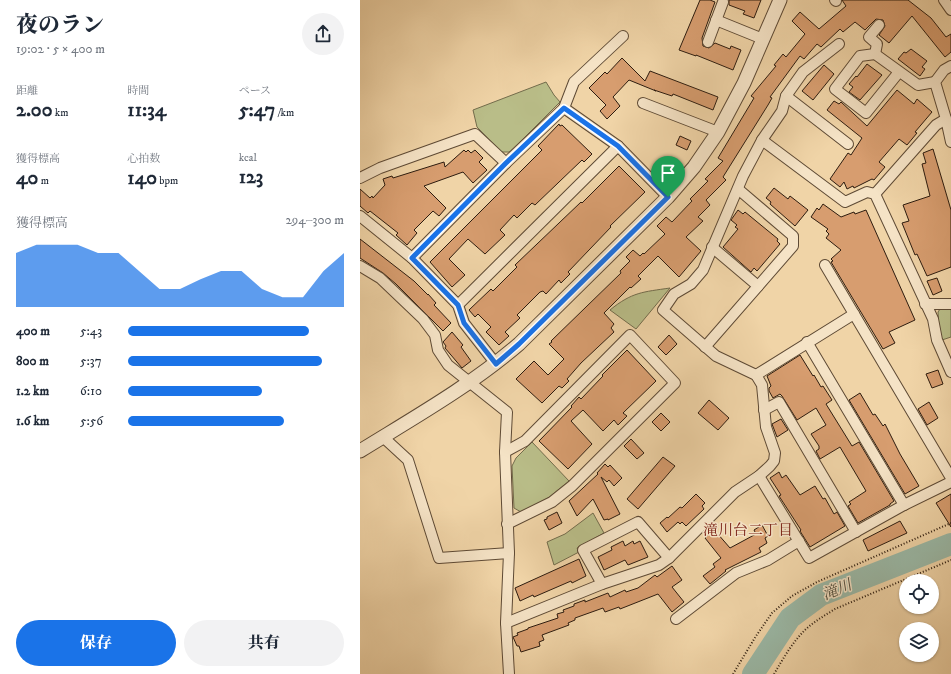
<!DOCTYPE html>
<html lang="ja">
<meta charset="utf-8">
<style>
:root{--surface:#fff;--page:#f2f2f3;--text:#1f2937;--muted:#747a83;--accent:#1a73e8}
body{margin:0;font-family:"IM FELL DW Pica","Noto Serif JP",serif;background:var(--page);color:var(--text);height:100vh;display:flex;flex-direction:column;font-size:15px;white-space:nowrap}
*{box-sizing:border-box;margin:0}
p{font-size:13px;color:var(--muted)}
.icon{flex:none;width:22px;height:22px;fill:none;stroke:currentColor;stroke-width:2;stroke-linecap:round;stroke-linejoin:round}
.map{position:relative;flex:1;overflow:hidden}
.side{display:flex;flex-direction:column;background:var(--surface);width:360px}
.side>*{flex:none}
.tools{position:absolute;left:539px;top:574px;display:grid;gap:8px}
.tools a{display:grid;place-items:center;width:40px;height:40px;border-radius:50%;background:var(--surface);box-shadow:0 1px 3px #0004;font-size:20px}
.pin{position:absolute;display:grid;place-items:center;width:34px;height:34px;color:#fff;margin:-41px -17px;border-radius:50% 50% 50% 0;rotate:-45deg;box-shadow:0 0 4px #0007}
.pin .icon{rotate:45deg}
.round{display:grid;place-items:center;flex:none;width:42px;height:42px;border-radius:21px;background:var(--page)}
.summary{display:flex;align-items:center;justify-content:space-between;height:68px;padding:0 16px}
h1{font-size:22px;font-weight:800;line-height:30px}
.stats{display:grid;grid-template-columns:repeat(3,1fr);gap:6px;height:68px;padding:4px 16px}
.stats div{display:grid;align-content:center}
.stats b{font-size:20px;font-weight:800}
.stats small{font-size:11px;font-weight:400}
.stats p{font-size:11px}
.chart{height:112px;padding:8px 16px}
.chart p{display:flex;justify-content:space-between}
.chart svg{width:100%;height:72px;margin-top:4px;fill:var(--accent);opacity:.7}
.action{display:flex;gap:8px;margin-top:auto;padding:8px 16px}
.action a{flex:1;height:46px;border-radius:24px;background:var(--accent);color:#fff;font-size:16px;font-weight:800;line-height:46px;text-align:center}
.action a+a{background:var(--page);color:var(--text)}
ul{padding:0 16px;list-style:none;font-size:13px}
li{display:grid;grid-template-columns:64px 48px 1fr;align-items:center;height:30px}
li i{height:10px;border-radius:5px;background:var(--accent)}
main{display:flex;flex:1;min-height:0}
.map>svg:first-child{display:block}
.green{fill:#b9bd88;stroke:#736c4c}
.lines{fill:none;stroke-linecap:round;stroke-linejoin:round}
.river{stroke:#9ab8a6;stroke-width:22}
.building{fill:#d79d6f;stroke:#2d1c0f}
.minor-casing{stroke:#5e4a35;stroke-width:12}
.tertiary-casing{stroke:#5e4a35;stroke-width:15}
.path{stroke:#2d1c0f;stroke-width:2;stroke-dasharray:1 2;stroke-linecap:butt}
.minor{stroke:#f5e3c6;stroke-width:10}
.tertiary{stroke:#f5e3c6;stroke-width:13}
.route-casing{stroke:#fff;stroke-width:8}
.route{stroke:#1a73e8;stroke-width:5}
.labels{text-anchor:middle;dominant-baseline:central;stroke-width:3;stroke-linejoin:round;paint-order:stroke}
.neighbourhood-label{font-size:15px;fill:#7a1f14;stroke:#f5e3c6}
.water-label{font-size:15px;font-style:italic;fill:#4e4b3c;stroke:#f5e3c6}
</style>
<main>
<section class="side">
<div class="summary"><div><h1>夜のラン</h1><p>19:02 · 5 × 400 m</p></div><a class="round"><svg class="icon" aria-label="share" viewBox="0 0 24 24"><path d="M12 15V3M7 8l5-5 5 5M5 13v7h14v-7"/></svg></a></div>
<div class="stats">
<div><p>距離</p><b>2.00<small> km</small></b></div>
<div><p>時間</p><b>11:34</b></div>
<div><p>ペース</p><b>5:47<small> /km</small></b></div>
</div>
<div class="stats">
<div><p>獲得標高</p><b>40<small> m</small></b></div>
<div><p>心拍数</p><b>140<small> bpm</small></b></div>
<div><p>kcal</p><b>123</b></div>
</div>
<div class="chart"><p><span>獲得標高</span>294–300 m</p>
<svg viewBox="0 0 160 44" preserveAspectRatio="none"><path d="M0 44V11L10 6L20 6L30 6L40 11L50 11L60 22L70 33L80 33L90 27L100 22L110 22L120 33L130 38L140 38L150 22L160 11V44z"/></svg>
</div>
<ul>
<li><b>400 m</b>5:43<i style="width:84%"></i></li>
<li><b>800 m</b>5:37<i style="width:90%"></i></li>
<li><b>1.2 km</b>6:10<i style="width:62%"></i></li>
<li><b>1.6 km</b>5:56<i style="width:72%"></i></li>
</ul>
<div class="action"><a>保存</a><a>共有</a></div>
</section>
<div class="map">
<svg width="591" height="674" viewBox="0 0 591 674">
<rect width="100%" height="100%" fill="#f0d4a7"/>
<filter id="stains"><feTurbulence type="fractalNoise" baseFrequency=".005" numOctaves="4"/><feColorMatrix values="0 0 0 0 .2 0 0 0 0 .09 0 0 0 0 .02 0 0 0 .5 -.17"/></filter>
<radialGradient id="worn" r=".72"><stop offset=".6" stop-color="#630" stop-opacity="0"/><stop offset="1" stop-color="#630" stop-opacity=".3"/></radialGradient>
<!-- green -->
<g class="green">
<polygon points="186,82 194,95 200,102 150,152 141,152 117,127 113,110"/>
<path d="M310,288L276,329L250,310C272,292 283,292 310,288Z"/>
<polygon points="580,309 591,309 591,337 582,340 579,329 578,312"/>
<polygon points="172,442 209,481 188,498 161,512 154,508 152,466 156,458"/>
<polygon points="233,513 244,533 217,548 219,552 194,565 187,542 205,534"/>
</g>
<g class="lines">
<!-- river -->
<polyline class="river" points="393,674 430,618 461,595 591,544"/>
</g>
<!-- building -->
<g class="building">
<polygon points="340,0 350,0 355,2 342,38 343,46 349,48 355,43 370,49 371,46 381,50 373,70 336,55 336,56 319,50"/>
<polygon points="369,0 401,0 394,18 383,14 385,11 369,5"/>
<polygon points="482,0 548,0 571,18 586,37 591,34 591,52 585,57 552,16 529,43 519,35 525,26 523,20 516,19 505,30 495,22 483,32 480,29 461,47 457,44 444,59 440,56 410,97 412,98 408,105 363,177 366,180 346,200 350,205 338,217 343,221 326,237 341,251 319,277 298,256 278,276 281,279 271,288 270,287 244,313 254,324 251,328 254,332 221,363 207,379 209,381 202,388 199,386 182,403 156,379 174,361 188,375 204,359 189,344 192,342 191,341 261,273 260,271 270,261 266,257 273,250 280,256 283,253 284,254 305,234 297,226 306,217 312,222 332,201 330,199 348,181 345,179 363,161 358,158 394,98 391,96 416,66 414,65 423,54 426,57 445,34 432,21 440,12 459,29 486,6"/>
<polygon points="551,49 567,61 562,67 565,69 560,76 538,59 544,52 546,53"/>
<polygon points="262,58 285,81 290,71 358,97 353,110 313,94 312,96 294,90 296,91 269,80 253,97 260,106 247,119 240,111 246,105 229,88 245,72 247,74"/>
<polygon points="507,64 522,75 500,100 489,92 493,87 489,84 496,76 497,77"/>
<polygon points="464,65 474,74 453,100 442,91"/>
<polygon points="537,90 554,104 557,99 572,112 555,132 557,133 547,145 539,139 519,162 525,167 514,180 512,179 494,188 493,186 487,189 484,182 480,187 470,179 488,153 491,155 502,138 467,110 474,101 479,104 481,102 507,126"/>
<polygon points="199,124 200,126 202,125 232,154 224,162 222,160 175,205 172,203 157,218 154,215 140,230 145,235 125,254 108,239 89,259 105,275 92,287 70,262 182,150 178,146"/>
<polygon points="320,136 331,141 327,150 316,145"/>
<polygon points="573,149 591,210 591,267 567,276 557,254 555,255 542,223 549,221 543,205 570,196 562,164 566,163 563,153"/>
<polygon points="104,150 106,152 108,150 111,153 115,150 123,158 119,162 127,170 113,183 103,172 64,186 86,208 79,216 73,211 54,230 57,233 47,245 36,235 38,233 10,211 8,213 0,206 0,189 10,198 12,196 13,198 25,185 23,179 32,176 33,178 84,162 85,167"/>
<polygon points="259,166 285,192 250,226 251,227 208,272 210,274 201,283 199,280 186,294 183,291 180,292 157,315 160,318 145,332 149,336 139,345 126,332 131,327 118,314 115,317 109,310 131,289 133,291 157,267 155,265 221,202 222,203"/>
<polygon points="414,188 428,199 430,196 448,210 435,226 410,204 411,202 406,198"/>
<polygon points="463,204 481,217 494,212 495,214 506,210 555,320 529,332 535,343 523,349 471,262 473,261 471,259 481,250 466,238 469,234 466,231 468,229 451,217 457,208 459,210"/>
<polygon points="378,210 383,214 385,212 418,239 417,241 420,244 397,271 394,268 391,272 363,247 378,229 375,227 377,225 371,220"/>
<polygon points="0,239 54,281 68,295 68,294 76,303 74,305 91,323 83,331 36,284 23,273 0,258"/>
<polygon points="577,278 582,291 573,295 567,281"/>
<polygon points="92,332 103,345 101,347 111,361 102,368 85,348 86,346 83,342"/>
<polygon points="309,335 317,344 306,355 298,347"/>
<polygon points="267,350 296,381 263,413 267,416 258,425 254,420 243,431 223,410 211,421 232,444 208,469 179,441 212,407 211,406 219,397 221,399 243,376 242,375"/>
<polygon points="440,355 453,376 454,375 461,387 463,386 472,400 466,404 492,446 499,442 534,501 530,504 530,505 498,523 488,506 491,504 489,502 506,491 480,447 460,459 456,451 459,449 459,446 451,434 466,425 456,408 437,420 422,396 420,394 413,398 409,391 409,388 411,386 407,376"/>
<polygon points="578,370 583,384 572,388 566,374"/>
<polygon points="500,393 513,415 515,414 523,426 525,424 540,454 559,486 545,494 489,400"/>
<polygon points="349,400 369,418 358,430 338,413"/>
<polygon points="569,402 578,418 567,425 558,409"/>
<polygon points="301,413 310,422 301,431 292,422"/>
<polygon points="421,419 428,430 417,437 412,424"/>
<polygon points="271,439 284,453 277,459 264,446"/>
<polygon points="303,457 315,466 278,509 267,499"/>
<polygon points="245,464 248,467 250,465 262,478 254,486 249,480 247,482 241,477 260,514 248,520 248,519 244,520 233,499 217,516 209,501 238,474 237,473"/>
<polygon points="419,472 422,478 426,475 440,495 455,486 463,499 465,498 474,514 477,512 485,526 450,547 440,531 441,530 419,496 421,495 410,478"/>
<polygon points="336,494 345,503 342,506 344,509 326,526 322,522 320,524 318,522 307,532 300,523 307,517 308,518 320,507 322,508"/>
<polygon points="591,494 591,527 576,503"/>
<polygon points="197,512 202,523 189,530 184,520 187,519 187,517"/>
<polygon points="540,521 547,533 508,551 503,540"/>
<polygon points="402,525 408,536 405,538 407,543 399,548 401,552 365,570 366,571 350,584 343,576 355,567 353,564 361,558 345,538 352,531 355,535 357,533 370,548 396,534 394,530"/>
<polygon points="263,541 265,546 273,541 274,544 280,541 288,557 268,565 265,560 244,570 238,557 252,550 251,547"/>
<polygon points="219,559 226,576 212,583 211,581 174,597 173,595 160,601 155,588"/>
<polygon points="312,566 322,580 312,587 324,602 312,612 298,594 260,609 259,607 245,612 243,608 215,618 215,620 208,623 209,625 182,635 184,640 179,642 180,646 161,652 159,646 157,646 153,637 158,635 157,633 168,629 168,628 198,618 197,614 204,612 203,610 214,606 214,604 225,600 225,602 248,593 250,597 265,590 266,592 278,588 295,575 297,577"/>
</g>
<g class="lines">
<!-- minor casing -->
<g class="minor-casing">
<g id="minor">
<polyline points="475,0 476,1"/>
<polyline points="584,0 591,10"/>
<polyline points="356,20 403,39"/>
<polyline points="348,42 363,2"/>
<polyline points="515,54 517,44 509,37 519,25"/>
<polyline points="539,72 506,113 475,89 500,56 515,54 558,85 575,82"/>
<polyline points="426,96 488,144"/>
<polyline points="283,103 358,132"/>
<polyline points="204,108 214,82 263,36"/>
<polyline points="586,119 591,142"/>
<polyline points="402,140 422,111 426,96 443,72 479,44"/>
<polyline points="0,178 20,168 115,134 146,163"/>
<polyline points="515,194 576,125 586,119 575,82 584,70 591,66"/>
<polyline points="0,216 52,258 98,305 104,323 136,364"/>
<polyline points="352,247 398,286"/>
<polyline points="52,258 146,163 204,108 258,146 308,197"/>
<polyline points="465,265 591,478"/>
<polyline points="0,266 20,278 63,319 75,335 78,350 88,365 147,412 145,452 149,553 146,623 149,674"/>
<polyline points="565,304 591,304"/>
<polyline points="98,305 258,146"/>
<polyline points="447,342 544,505"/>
<polyline points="345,347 433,246 433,236 378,189"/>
<polyline points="396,375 494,314"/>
<polyline points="404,410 419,402 496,532"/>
<polyline points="23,437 48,460 79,558 149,553"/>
<polyline points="145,452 165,441 270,335 315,383 212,486 192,502 147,524"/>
<polyline points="399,476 449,558 544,505 591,482"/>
<polyline points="242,584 223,550 278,522 309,558"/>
<polyline points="316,619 376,573 408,560 439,541"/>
<polyline points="146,623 242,584 299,565 309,558 375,492 399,476 410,466 414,461 415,453 406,427 402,385 396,375 356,356 303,310 314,294 331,284 343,270 383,176 402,140 485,202 507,192 515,194 573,319 577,340 591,372"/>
</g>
</g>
<!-- tertiary casing -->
<g class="tertiary-casing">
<path id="tertiary" d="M0,451C55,417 110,386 159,344L308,197L334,167L358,132L384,83L420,0"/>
</g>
<!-- path -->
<g class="path">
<polyline points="373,674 396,636 412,613 432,596 457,582 591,523"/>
<path d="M414,674C423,659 432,643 444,631C453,622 464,616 475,609L591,560"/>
</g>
<!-- minor -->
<use href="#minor" class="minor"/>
<!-- tertiary -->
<use href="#tertiary" class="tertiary"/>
</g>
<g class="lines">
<!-- route casing -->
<g class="route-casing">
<polygon id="route" points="204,108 258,146 308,197 159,344 136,364 104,323 98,305 52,258 146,163"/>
</g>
<!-- route -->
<use href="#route" class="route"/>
</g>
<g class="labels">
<!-- neighbourhood labels -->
<g class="neighbourhood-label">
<text x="388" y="530">滝川台二丁目</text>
</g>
<!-- water labels -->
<g class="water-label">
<text transform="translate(477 590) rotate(-23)">滝川</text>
</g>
</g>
<rect width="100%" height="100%" filter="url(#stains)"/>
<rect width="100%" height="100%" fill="url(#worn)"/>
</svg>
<div class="tools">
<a><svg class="icon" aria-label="locate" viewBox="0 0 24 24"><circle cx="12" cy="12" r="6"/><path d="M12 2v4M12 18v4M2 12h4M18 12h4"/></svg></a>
<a><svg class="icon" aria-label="layers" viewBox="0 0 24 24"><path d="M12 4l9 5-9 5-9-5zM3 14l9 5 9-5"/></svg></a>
</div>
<div class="pin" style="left:308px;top:197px;background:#1e9e55"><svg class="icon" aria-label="arrive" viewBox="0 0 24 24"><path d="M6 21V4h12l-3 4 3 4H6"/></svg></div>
</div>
</main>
